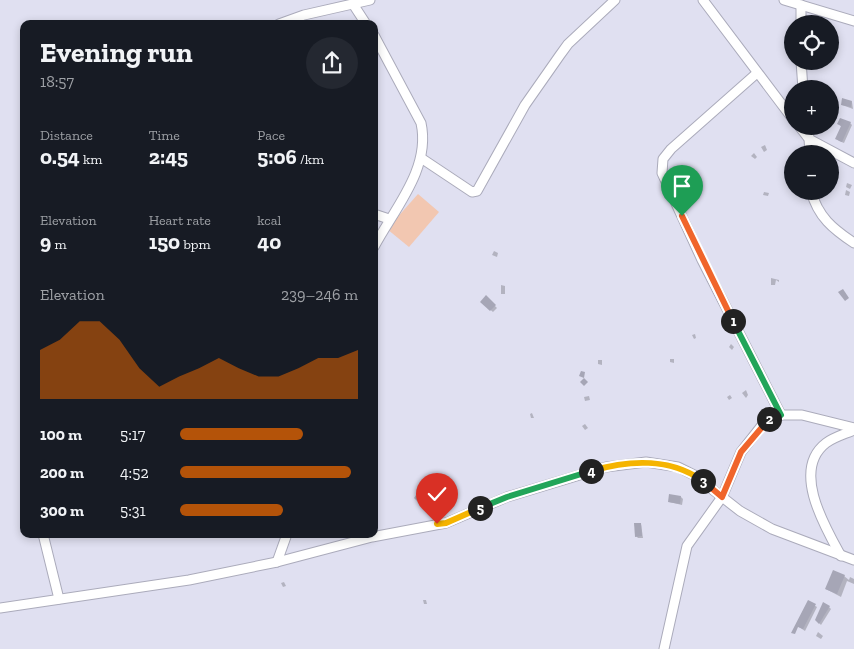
<!DOCTYPE html>
<meta charset="utf-8">
<style>
:root{--surface:#171b24;--page:#242831;--text:#f1f3f6;--muted:#9ea1a6;--accent:#b45309}
body{margin:0;font-family:"Zilla Slab",serif;background:var(--page);color:var(--text);height:100vh;display:flex;flex-direction:column;font-size:19px;white-space:nowrap}
*{box-sizing:border-box;margin:0}
p{font-size:16px;color:var(--muted)}
.icon{flex:none;width:28px;height:28px;fill:none;stroke:currentColor;stroke-width:2;stroke-linecap:round;stroke-linejoin:round}
.map{position:relative;flex:1;overflow:hidden}
.drawer{position:absolute;left:20px;top:20px;width:358px;height:518px;display:flex;flex-direction:column;background:var(--surface);border-radius:10px;box-shadow:0 2px 8px #0003}
.drawer>*{flex:none}
.fabs{position:absolute;left:784px;top:15px;display:grid;gap:10px}
.fabs a{display:grid;place-items:center;width:55px;height:55px;border-radius:50%;background:var(--surface);box-shadow:0 2px 8px #0003;font-size:25px}
.pin{position:absolute;display:grid;place-items:center;width:42px;height:42px;color:#fff;margin:-51px -21px;border-radius:50% 50% 50% 0;rotate:-45deg;box-shadow:0 0 5px #0007}
.pin .icon{rotate:45deg}
.km{position:absolute;width:25px;height:25px;margin:-12px;border-radius:50%;background:#222;color:#fff;font-size:14px;line-height:25px;text-align:center}
.round{display:grid;place-items:center;flex:none;width:52px;height:52px;border-radius:26px;background:var(--page)}
.head{display:flex;align-items:center;justify-content:space-between;height:85px;padding:0 20px}
h1{font-size:28px;font-weight:700;line-height:38px}
.stats{display:grid;grid-template-columns:repeat(3,1fr);gap:8px;height:85px;padding:5px 20px}
.stats div{display:grid;align-content:center}
.stats b{font-size:21px;font-weight:700}
.stats small{font-size:14px;font-weight:400}
.stats p{font-size:14px}
.chart{height:140px;padding:10px 20px}
.chart p{display:flex;justify-content:space-between}
.chart svg{width:100%;height:90px;margin-top:5px;fill:var(--accent);opacity:.7}
ul{padding:0 20px;list-style:none;font-size:16px}
li{display:grid;grid-template-columns:80px 60px 1fr;align-items:center;height:38px}
li i{height:12px;border-radius:6px;background:var(--accent)}
.map>svg:first-child{display:block}
.green{fill:#f2c7b1}
.shadow{fill:#0003}
.building{fill:#a6a6b6}
.lines{fill:none;stroke-linecap:round;stroke-linejoin:round}
.street-casing{stroke:#ababbb;stroke-width:11}
.street{stroke:#fff;stroke-width:9}
.split-1-casing{stroke:#fff;stroke-width:10}
.split-2-casing{stroke:#fff;stroke-width:10}
.split-3-casing{stroke:#fff;stroke-width:10}
.split-4-casing{stroke:#fff;stroke-width:10}
.split-5-casing{stroke:#fff;stroke-width:10}
.split-6-casing{stroke:#fff;stroke-width:10}
.split-1{stroke:#f0652b;stroke-width:6}
.split-2{stroke:#22a559;stroke-width:6}
.split-3{stroke:#f0652b;stroke-width:6}
.split-4{stroke:#f5b400;stroke-width:6}
.split-5{stroke:#22a559;stroke-width:6}
.split-6{stroke:#f5b400;stroke-width:6}
</style>
<div class="map">
<svg width="854" height="649" viewBox="0 0 854 649">
<rect width="100%" height="100%" fill="#e0e0f1"/>
<!-- green -->
<polygon class="green" points="418,194 439,212 409,247 387,229"/>
<!-- shadow -->
<g class="shadow">
<polygon points="852,102 853,109 842,105"/>
<polygon points="850,123 852,125 844,143 839,141 837,139 842,127 839,124"/>
<polygon points="765,145 767,150 764,152 761,147"/>
<polygon points="754,153 757,157 755,159 751,156"/>
<polygon points="847,183 852,185 850,189 846,187"/>
<polygon points="846,190 850,192 849,196 845,195"/>
<polygon points="764,192 769,193 768,196 763,195"/>
<polygon points="494,251 498,253 497,257 492,255"/>
<polygon points="771,278 779,280 779,282 776,280 775,285 771,285"/>
<polygon points="501,285 505,286 505,294 501,294"/>
<polygon points="486,297 497,308 493,312 481,302"/>
<polygon points="695,334 696,338 694,339 692,335"/>
<polygon points="731,344 734,347 732,350 729,347"/>
<polygon points="670,359 674,359 674,363 670,362"/>
<polygon points="598,360 602,360 602,365 598,364"/>
<polygon points="746,390 748,395 746,398 742,393"/>
<polygon points="730,395 732,398 729,400 727,397"/>
<polygon points="584,397 589,396 590,400 585,401"/>
<polygon points="532,413 534,418 531,418 530,414"/>
<polygon points="585,424 588,428 585,430 582,426"/>
<polygon points="416,495 420,498 417,501 414,498"/>
<polygon points="681,497 683,499 682,505 669,502"/>
<polygon points="641,524 643,538 638,538 636,536"/>
<polygon points="844,576 849,580 850,577 854,579 854,584 847,581 841,597 826,589"/>
<polygon points="284,582 286,586 283,587 281,583"/>
<polygon points="423,600 426,600 427,604 424,604"/>
<polygon points="809,602 817,607 805,631 796,625"/>
<polygon points="829,607 831,609 821,625 816,620"/>
<polygon points="818,632 823,636 821,639 816,636"/>
</g>
<!-- building -->
<g class="building">
<polygon points="842,98 852,101 851,107 841,105"/>
<polygon points="840,118 851,122 842,142 835,139 841,126 837,124"/>
<polygon points="843,289 849,298 845,301 838,292"/>
<polygon points="486,295 496,305 490,311 480,302"/>
<polygon points="581,371 585,372 584,378 588,382 584,386 580,382 584,378 579,376"/>
<polygon points="669,494 681,496 680,504 668,502"/>
<polygon points="634,523 641,523 642,536 635,537"/>
<polygon points="833,570 845,575 837,594 825,589"/>
<polygon points="808,600 816,604 803,629 798,627 795,634 791,633"/>
<polygon points="823,602 830,606 819,624 815,620"/>
</g>
<g class="lines">
<!-- street casing -->
<g class="street-casing">
<g id="street">
<polyline points="703,0 792,118"/>
<polyline points="784,0 854,21"/>
<polyline points="353,4 366,24"/>
<polyline points="279,24 304,15 370,0"/>
<polyline points="801,24 801,5"/>
<path d="M374,35L421,123C431,169 394,209 374,247"/>
<polyline points="801,61 803,89"/>
<polyline points="757,73 671,149 663,159 662,173 702,260 781,415"/>
<polyline points="799,126 809,139 810,154"/>
<polyline points="808,126 809,139 854,163"/>
<polyline points="421,158 472,192 477,191 525,105 560,55 568,44 615,0"/>
<path d="M811,191C818,217 833,229 854,243"/>
<polyline points="374,214 389,219"/>
<polyline points="43,534 59,599"/>
<path d="M841,556C825,527 791,470 826,443C834,437 845,434 854,430"/>
<polyline points="277,562 287,534"/>
<polyline points="0,608 189,580 277,562 372,537 446,523 507,497 606,467 646,462 678,467 694,475 740,511 772,529 854,560"/>
<polyline points="664,649 687,546 722,497 741,452 767,419 781,415 802,415 854,428"/>
</g>
</g>
<!-- street -->
<use href="#street" class="street"/>
</g>
<g class="lines">
<!-- split-1 casing -->
<g class="split-1-casing">
<polyline id="split-1" points="682,216 733,321"/>
</g>
<!-- split-2 casing -->
<g class="split-2-casing">
<polyline id="split-2" points="733,321 781,415 769,419"/>
</g>
<!-- split-3 casing -->
<g class="split-3-casing">
<polyline id="split-3" points="703,481 722,497 741,452 769,419"/>
</g>
<!-- split-4 casing -->
<g class="split-4-casing">
<path id="split-4" d="M591,471C629,460 669,457 703,481"/>
</g>
<!-- split-5 casing -->
<g class="split-5-casing">
<polyline id="split-5" points="480,508 507,497 591,471"/>
</g>
<!-- split-6 casing -->
<g class="split-6-casing">
<polyline id="split-6" points="437,524 446,523 480,508"/>
</g>
<!-- split-1 -->
<use href="#split-1" class="split-1"/>
<!-- split-2 -->
<use href="#split-2" class="split-2"/>
<!-- split-3 -->
<use href="#split-3" class="split-3"/>
<!-- split-4 -->
<use href="#split-4" class="split-4"/>
<!-- split-5 -->
<use href="#split-5" class="split-5"/>
<!-- split-6 -->
<use href="#split-6" class="split-6"/>
</g>
</svg>
<div class="fabs">
<a><svg class="icon" aria-label="locate" viewBox="0 0 24 24"><circle cx="12" cy="12" r="6"/><path d="M12 2v4M12 18v4M2 12h4M18 12h4"/></svg></a>
<a>+</a>
<a>−</a>
</div>
<div class="pin" style="left:682px;top:216px;background:#1e9e55"><svg class="icon" aria-label="arrive" viewBox="0 0 24 24"><path d="M6 21V4h12l-3 4 3 4H6"/></svg></div>
<div class="pin" style="left:437px;top:524px;background:#d93025"><svg class="icon" aria-label="check" viewBox="0 0 24 24"><path d="M5 12l5 5 9-10"/></svg></div>
<b class="km" style="left:733px;top:321px">1</b>
<b class="km" style="left:769px;top:419px">2</b>
<b class="km" style="left:703px;top:481px">3</b>
<b class="km" style="left:591px;top:471px">4</b>
<b class="km" style="left:480px;top:508px">5</b>
<section class="drawer">
<div class="head"><div><h1>Evening run</h1><p>18:57</p></div><a class="round"><svg class="icon" aria-label="share" viewBox="0 0 24 24"><path d="M12 15V3M7 8l5-5 5 5M5 13v7h14v-7"/></svg></a></div>
<div class="stats">
<div><p>Distance</p><b>0.54<small> km</small></b></div>
<div><p>Time</p><b>2:45</b></div>
<div><p>Pace</p><b>5:06<small> /km</small></b></div>
</div>
<div class="stats">
<div><p>Elevation</p><b>9<small> m</small></b></div>
<div><p>Heart rate</p><b>150<small> bpm</small></b></div>
<div><p>kcal</p><b>40</b></div>
</div>
<div class="chart"><p><span>Elevation</span>239–246 m</p>
<svg viewBox="0 0 160 44" preserveAspectRatio="none"><path d="M0 44V20L10 15L20 6L30 6L40 15L50 29L60 38L70 33L80 29L90 24L100 29L110 33L120 33L130 29L140 24L150 24L160 20V44z"/></svg>
</div>
<ul>
<li><b>100 m</b>5:17<i style="width:69%"></i></li>
<li><b>200 m</b>4:52<i style="width:96%"></i></li>
<li><b>300 m</b>5:31<i style="width:58%"></i></li>
</ul>
</section>
</div>
